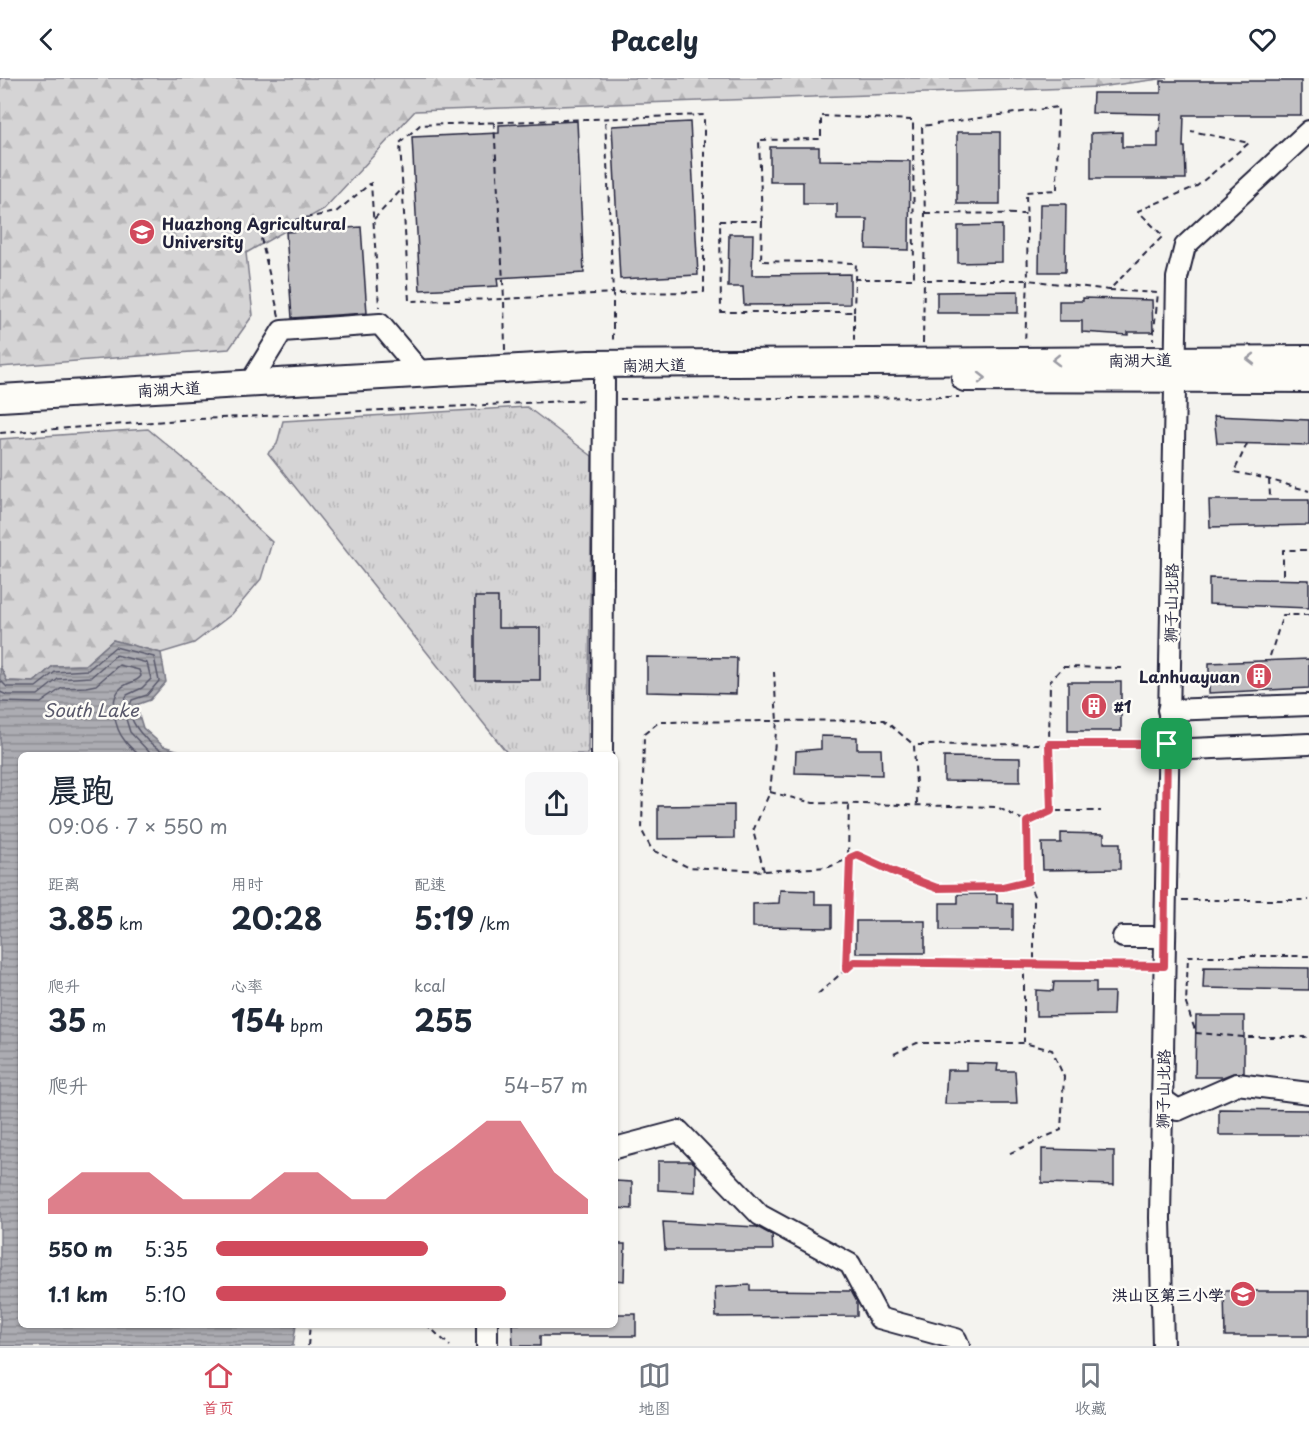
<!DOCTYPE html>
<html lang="zh">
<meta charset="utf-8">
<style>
:root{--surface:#fff;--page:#f6f6f7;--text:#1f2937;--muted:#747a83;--line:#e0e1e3;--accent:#d1495b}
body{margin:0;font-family:"Playpen Sans","LXGW WenKai TC",sans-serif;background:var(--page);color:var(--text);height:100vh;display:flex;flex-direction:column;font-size:22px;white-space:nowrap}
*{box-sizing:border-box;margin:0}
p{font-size:20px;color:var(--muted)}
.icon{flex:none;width:33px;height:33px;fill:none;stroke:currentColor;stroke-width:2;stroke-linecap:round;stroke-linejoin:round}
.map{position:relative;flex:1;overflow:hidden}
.drawer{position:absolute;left:18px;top:674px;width:600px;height:576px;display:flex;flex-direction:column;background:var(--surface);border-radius:9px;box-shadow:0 2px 4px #0004}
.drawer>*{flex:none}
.pin{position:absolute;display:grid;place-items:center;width:51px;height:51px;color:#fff;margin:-26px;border-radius:12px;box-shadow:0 3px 9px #0006}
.round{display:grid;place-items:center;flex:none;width:63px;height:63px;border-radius:9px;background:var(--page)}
.overview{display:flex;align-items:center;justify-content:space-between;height:102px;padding:0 30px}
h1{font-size:33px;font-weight:700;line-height:45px}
.figures{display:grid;grid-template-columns:repeat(3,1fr);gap:9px;height:102px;padding:6px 30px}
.figures div{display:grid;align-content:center}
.figures b{font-size:30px;font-weight:700}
.figures small{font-size:16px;font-weight:400}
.figures p{font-size:16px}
.chart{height:168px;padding:12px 30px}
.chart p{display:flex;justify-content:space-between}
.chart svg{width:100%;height:108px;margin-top:6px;fill:var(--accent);opacity:.7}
ul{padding:0 30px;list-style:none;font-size:20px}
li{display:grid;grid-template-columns:96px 72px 1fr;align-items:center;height:45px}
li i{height:15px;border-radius:8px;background:var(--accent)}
header{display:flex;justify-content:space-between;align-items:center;height:78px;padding:0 30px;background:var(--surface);font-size:27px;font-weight:700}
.dock{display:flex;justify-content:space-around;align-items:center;height:84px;border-top:2px solid var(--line);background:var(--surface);font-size:16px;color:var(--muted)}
.dock a{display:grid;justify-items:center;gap:3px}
.dock .on{color:var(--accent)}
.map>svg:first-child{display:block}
.grass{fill:url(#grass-tufts);stroke:#7c7b88;stroke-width:1.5}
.forest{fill:url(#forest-firs);stroke:#7c7b88;stroke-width:1.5}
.water{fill:url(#water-rules);stroke:#757582;stroke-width:1.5}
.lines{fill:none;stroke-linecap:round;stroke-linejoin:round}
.shore{stroke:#59596b;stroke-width:1.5}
.building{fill:#c0bfc2;stroke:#22223b;stroke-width:1.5}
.minor-casing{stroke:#22223b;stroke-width:24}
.major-casing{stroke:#22223b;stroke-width:30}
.path{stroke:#22223b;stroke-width:2;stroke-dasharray:6 4.5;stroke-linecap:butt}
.minor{stroke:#fdfcf7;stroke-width:20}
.major{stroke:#fdfcf7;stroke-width:26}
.oneway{stroke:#9a9aa2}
.route-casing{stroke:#fff;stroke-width:12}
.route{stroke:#d1495b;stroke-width:8}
.labels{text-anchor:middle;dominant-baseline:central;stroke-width:5;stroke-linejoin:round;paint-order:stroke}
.poi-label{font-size:16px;font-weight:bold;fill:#22223b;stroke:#fdfcf7;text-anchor:start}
.street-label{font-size:16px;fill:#22223b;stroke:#fdfcf7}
.water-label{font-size:18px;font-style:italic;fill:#59596b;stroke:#fdfcf7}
</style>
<header><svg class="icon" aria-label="back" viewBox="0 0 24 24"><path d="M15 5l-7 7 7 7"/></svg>Pacely<svg class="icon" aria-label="heart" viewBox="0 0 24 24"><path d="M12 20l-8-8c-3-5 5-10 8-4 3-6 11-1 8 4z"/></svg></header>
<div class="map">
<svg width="1309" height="1268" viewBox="0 0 1309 1268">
<defs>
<pattern id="grass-tufts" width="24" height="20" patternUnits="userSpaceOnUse" patternTransform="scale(1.5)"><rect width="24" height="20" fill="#d5d4d5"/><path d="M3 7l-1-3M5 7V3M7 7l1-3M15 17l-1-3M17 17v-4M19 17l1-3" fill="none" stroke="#b7b6b8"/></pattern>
<pattern id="forest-firs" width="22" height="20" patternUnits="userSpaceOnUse" patternTransform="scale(1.5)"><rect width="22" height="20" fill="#d5d4d5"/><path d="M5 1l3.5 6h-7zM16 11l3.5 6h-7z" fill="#b7b6b8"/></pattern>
<pattern id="water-rules" width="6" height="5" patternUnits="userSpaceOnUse" patternTransform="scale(1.5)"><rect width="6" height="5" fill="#acacb2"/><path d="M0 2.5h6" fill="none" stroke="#8c8c92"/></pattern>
</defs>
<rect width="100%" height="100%" fill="#f4f3ef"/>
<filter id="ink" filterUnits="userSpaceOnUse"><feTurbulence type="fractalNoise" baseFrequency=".0167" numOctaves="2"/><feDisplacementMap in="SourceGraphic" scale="12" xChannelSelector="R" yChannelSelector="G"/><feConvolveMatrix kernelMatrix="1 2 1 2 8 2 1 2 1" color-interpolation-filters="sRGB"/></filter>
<g filter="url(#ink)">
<!-- grass -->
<polygon class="grass" points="527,329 592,378 588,676 508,676 268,375 277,366 283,343"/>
<!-- forest -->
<g class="forest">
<polygon points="0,0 1167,0 1099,9 415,33 324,131 246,175 253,237 229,271 0,289"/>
<polygon points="148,351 224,414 247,441 272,464 261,501 232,536 194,565 161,575 113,562 85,587 53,588 34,604 7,603 0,588 0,361"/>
</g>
<!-- water -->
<polygon class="water" points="113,562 161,575 166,604 150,622 136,627 143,650 163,668 190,676 21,676 21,1246 296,1247 293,1268 0,1268 0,588 7,603 34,604 53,588 85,587"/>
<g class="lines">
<!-- shore -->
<g class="shore">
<path d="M0,602L7,609H36L55,594L88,592L115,569L154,579L159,603L147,617L132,622C122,641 151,671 169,676"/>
<polyline points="0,614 7,617 38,617 58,601 91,599 116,577 147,585 151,601 142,610 127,617 122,628 130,654 151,676"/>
<path d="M0,624L41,625L62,610L86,609L96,607L119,587L139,592L141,598C136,605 127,604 121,610C108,622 115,651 125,663C128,668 134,672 138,676"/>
</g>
</g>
<!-- building -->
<g class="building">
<polygon points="1161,3 1301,3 1301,37 1184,37 1183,69 1185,69 1186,101 1091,101 1091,55 1122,54 1122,69 1158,69 1158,54 1160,54 1161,36 1092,35 1093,15 1161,15"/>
<polygon points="577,43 584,195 497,200 498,208 420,212 412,59 499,55 499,47"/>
<polygon points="690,44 698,197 620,201 612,48"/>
<rect x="957" y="54" width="43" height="72"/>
<polygon points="770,69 819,69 819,82 910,83 909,172 866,171 867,141 837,141 837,126 803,126 803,104 770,104"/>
<polygon points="1040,126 1066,126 1065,194 1039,194"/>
<polygon points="1002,147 1002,184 958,185 958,148"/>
<polygon points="361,149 367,235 292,240 286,154"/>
<polygon points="729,156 753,156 752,197 850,196 850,226 744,227 743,209 728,209"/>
<polygon points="1018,213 1018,235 937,235 937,214"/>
<polygon points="1083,220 1152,222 1153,254 1128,254 1128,257 1082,254 1082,243 1059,243 1059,223 1083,223"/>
<polygon points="1214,338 1309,342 1309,367 1217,365"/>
<polygon points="1209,422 1309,422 1309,447 1210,449"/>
<polygon points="1209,500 1309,502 1309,530 1209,526"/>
<polygon points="475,519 498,519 498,550 540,550 540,602 475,602"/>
<polygon points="647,579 737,580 736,616 647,614"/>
<polygon points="1309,581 1309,610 1209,615 1209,585"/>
<rect x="1068" y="604" width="53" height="49"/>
<polygon points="821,658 857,659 857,671 881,671 882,697 795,695 796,673 821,671"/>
<polygon points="944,679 1020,680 1020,704 944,703"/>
<polygon points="734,727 734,760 658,761 658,728"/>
<polygon points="1061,755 1104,756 1104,765 1120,765 1120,791 1043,792 1042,765 1061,765"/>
<polygon points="780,812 815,813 815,826 832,826 832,850 753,849 753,826 779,825"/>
<polygon points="958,816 997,816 997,825 1013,826 1013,852 940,852 940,825 958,825"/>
<rect x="856" y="843" width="69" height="32"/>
<polygon points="1204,889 1309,890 1309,912 1203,910"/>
<polygon points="1054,904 1096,904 1096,914 1114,914 1113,937 1036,938 1036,912 1053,913"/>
<polygon points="1196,938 1244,938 1244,995 1233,995 1223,999 1195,999"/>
<polygon points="966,985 998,986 997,993 1015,993 1017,1026 945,1026 947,992 966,992"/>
<polygon points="1219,1031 1309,1032 1309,1057 1219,1057"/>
<polygon points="1042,1071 1114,1073 1114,1107 1042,1105"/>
<polygon points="658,1083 691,1083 695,1086 695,1114 658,1112"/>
<polygon points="615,1103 632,1104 632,1131 615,1130"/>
<polygon points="663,1144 757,1149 772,1157 773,1172 665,1172"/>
<polygon points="615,1166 625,1166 624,1203 615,1202"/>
<polygon points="750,1207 750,1212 851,1213 857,1224 857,1238 716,1239 715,1209"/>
<polygon points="1224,1213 1309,1213 1309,1258 1225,1258"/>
<polygon points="615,1236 636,1236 636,1258 540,1258 540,1268 513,1268 512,1246 615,1246"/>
</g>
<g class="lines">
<!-- minor casing -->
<g class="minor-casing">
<g id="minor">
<polyline points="250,305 282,253 380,246 422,296"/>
<polyline points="1168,632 1309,627"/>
<polyline points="1167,672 1309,666"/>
<polyline points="602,676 604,303"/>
<polyline points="1123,859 1164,859"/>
<polyline points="1162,1021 1178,1032 1237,1006 1309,1015"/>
<polyline points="615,1070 679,1053 760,1137 850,1186 879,1240 956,1261 959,1268"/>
<polyline points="487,1268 487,1246"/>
<polyline points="1163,1268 1160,1140 1177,200 1185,168 1309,53"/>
</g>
</g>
<!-- major casing -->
<g class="major-casing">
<g id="major">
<polyline points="965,300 1309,301"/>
<polyline points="0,320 588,286 1309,281"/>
</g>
</g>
<!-- path -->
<g class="path">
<polyline points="494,44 504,221 613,215 605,40"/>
<polyline points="925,135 1027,136"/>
<polyline points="374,141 403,110"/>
<polyline points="762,143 761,183 856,185 855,201"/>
<polyline points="926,202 1028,202 1109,212 1163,158 1138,133 1197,108 1249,65 1191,53"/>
<polyline points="1109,212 1158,215 1153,262"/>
<polyline points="854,234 855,201 914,201 913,42 821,38 821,61 759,62 762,143 720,143 721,234 854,234 854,265"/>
<polyline points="279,238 259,152 280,145 336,134 371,105 379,229"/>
<polyline points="923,265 925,135 922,48 1058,29 1057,112 1026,114 1028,202 1025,265"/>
<polyline points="505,272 504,221 409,223 400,65 420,47 704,37 704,214 613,215 613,265"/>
<polyline points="620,321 959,319"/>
<polyline points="0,355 181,342 587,322"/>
<polyline points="1247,366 1234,394 1264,400 1309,413"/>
<polyline points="1269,401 1270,418"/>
<polyline points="1283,497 1283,472 1309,472"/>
<polyline points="1270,578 1283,537 1309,537"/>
<polyline points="1121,590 1063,589 1050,603 1049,666 1152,666"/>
<polyline points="770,714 777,644 774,594"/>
<polyline points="917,726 914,667 1049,666 1051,733"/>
<polyline points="1027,744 1051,733 1101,733"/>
<polyline points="764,793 753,753 770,714 813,725 997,729 1027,744 1028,803 1003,809 937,810 892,793 857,777 829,789 764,793 688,789 652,772 642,753 644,656 659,644 884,642 914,667"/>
<polyline points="1028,803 1034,818 1034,886"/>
<polyline points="1182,822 1309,822"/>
<polyline points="1309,878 1188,878 1186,926 1196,955 1244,959 1309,959"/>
<polyline points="1024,886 1024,964"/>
<polyline points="846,891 849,726"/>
<polyline points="818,916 854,884 1148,888"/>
<polyline points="894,976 917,965 1024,965 1052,972 1064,999 1061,1052 1008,1076"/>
<polyline points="426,1246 450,1268"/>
<polyline points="308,1268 310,1246"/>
</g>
<!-- minor -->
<use href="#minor" class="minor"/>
<!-- major -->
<use href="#major" class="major"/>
</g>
<!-- one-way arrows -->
<defs><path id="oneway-chevron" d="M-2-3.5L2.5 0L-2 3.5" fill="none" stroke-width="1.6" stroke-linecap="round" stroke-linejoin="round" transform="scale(1.5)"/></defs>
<g class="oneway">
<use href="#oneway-chevron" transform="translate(1251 281) rotate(-180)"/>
<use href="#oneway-chevron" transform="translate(1056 282) rotate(179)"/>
<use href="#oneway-chevron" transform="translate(982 300)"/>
</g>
</g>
<g class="lines" filter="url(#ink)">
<!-- route casing -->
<g class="route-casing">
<polygon id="route" points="1049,666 1167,666 1164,888 854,884 846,891 850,780 857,777 892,793 937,810 1003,809 1028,803 1027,744 1051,733"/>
</g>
<!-- route -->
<use href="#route" class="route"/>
</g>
<!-- icons -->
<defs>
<g id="university-disc" transform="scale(1.35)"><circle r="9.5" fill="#d1495b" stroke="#fdfcf7"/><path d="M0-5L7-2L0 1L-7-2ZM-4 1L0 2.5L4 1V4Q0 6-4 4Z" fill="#fff"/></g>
<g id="building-disc" transform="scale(1.35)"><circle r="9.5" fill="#d1495b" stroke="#fdfcf7"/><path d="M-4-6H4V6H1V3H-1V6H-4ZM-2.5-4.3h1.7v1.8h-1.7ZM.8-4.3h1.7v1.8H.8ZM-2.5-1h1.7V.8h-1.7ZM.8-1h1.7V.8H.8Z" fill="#fff"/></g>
<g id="school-disc" transform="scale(1.35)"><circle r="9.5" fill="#d1495b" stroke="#fdfcf7"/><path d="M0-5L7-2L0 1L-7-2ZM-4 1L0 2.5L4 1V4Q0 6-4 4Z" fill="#fff"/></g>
</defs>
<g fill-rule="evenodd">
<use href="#university-disc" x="142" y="154"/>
<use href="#building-disc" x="1259" y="598"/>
<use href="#building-disc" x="1094" y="628"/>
<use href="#school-disc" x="1243" y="1216"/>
</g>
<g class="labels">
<!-- poi labels -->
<g class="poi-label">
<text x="162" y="145">Huazhong Agricultural<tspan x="162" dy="18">University</tspan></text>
<text x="1240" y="598" text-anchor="end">Lanhuayuan</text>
<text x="1114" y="628">#1</text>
<text x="1224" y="1216" text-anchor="end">洪山区第三小学</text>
</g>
<!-- street labels -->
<g class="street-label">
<text transform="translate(1140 281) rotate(-1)">南湖大道</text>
<text transform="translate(654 286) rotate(-1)">南湖大道</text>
<text transform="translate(169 310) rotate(-3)">南湖大道</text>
<text transform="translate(1170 525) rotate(-89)">狮子山北路</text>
<text transform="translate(1162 1011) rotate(-89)">狮子山北路</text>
</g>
<!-- water labels -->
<g class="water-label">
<text x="91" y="631">South Lake</text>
</g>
</g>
</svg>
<div class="pin" style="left:1167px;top:666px;background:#1e9e55"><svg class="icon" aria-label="arrive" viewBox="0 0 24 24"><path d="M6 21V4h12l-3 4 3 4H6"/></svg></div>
<section class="drawer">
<div class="overview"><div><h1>晨跑</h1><p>09:06 · 7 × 550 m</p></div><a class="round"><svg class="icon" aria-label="share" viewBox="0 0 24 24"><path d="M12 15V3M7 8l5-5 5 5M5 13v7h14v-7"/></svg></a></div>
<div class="figures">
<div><p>距离</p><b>3.85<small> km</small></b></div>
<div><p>用时</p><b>20:28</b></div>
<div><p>配速</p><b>5:19<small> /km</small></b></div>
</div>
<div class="figures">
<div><p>爬升</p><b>35<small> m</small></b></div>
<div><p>心率</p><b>154<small> bpm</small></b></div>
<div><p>kcal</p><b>255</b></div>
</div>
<div class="chart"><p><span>爬升</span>54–57 m</p>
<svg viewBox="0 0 160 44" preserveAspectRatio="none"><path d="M0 44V38L10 27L20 27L30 27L40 38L50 38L60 38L70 27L80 27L90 38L100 38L110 27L120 17L130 6L140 6L150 27L160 38V44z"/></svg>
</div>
<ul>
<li><b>550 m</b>5:35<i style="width:57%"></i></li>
<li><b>1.1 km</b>5:10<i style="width:78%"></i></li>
</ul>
</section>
</div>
<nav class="dock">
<a class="on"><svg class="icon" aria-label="home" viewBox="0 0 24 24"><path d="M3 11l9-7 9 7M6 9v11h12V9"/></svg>首页</a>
<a><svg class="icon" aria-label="map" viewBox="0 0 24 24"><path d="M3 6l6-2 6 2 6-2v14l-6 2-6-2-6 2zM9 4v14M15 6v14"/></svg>地图</a>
<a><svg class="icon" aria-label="saved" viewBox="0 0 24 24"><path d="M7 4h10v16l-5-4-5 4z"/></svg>收藏</a>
</nav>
